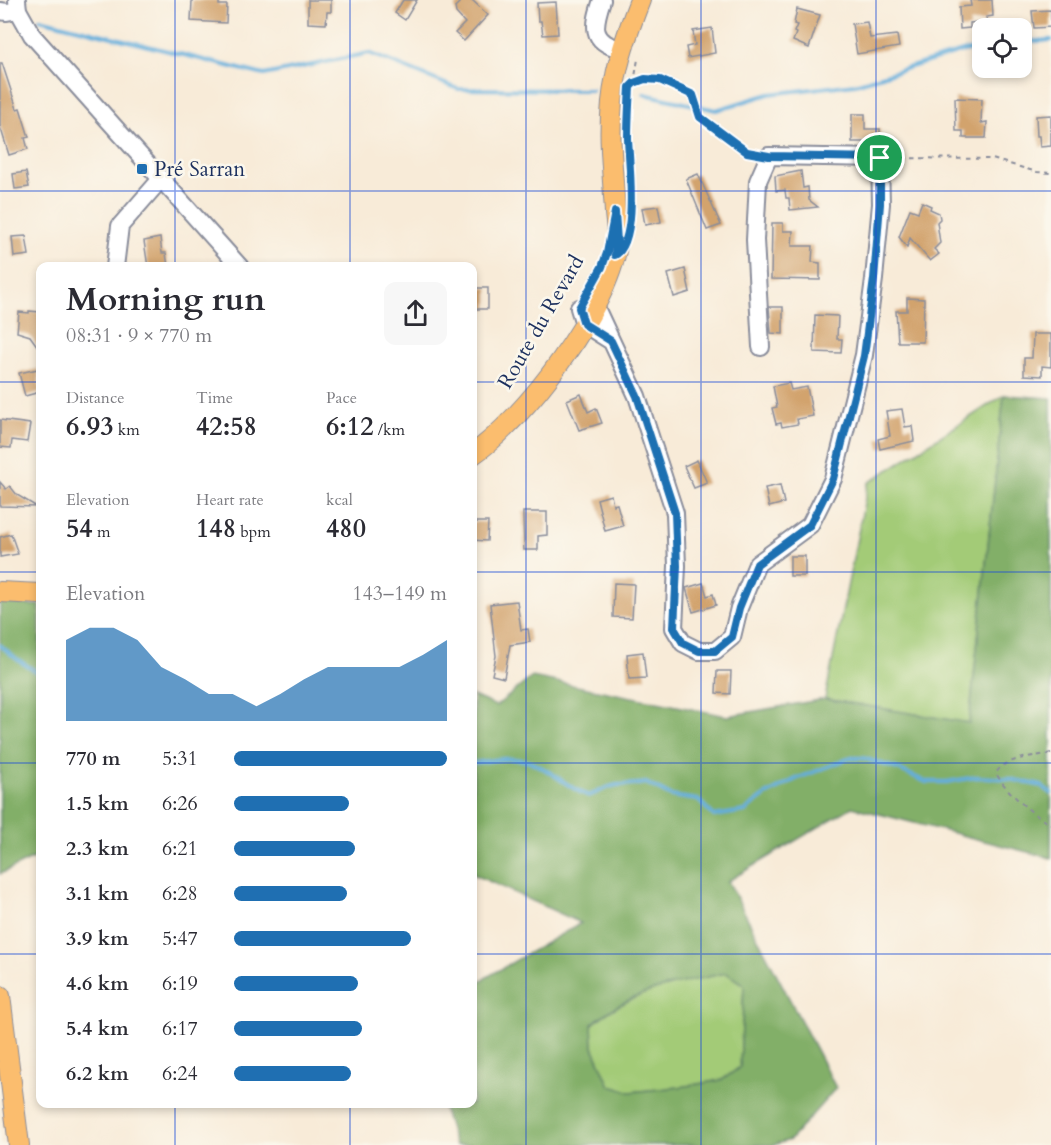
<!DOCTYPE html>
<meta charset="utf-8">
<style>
:root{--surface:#fff;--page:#f7f7f7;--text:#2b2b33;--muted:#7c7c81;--accent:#1f6fb2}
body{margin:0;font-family:Cardo,serif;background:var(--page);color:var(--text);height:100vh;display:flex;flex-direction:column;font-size:22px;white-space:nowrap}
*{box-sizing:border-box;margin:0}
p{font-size:20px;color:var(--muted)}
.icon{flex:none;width:33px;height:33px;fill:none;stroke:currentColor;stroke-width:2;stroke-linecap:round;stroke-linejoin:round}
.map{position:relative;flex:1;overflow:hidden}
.side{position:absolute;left:36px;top:262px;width:441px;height:846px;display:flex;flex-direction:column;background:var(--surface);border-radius:12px;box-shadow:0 3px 9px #0003}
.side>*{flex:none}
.buttons{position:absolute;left:972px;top:18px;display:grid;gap:12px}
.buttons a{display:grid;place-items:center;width:60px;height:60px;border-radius:12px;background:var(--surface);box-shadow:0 3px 9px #0003;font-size:30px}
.pin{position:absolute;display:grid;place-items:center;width:51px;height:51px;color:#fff;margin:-26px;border:3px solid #fff;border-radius:50%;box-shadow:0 2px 6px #0007}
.round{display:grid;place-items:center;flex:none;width:63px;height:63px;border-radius:12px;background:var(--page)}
.headline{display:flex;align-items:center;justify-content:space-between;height:102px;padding:0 30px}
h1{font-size:33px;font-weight:800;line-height:45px}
.metrics{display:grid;grid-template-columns:repeat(3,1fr);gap:9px;height:102px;padding:6px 30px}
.metrics div{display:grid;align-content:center}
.metrics b{font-size:26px;font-weight:800}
.metrics small{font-size:16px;font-weight:400}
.metrics p{font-size:16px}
.chart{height:168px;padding:12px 30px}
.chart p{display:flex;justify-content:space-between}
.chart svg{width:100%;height:108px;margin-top:6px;fill:var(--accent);opacity:.7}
ul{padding:0 30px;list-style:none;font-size:20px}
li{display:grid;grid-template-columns:96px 72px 1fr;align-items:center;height:45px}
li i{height:15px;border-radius:8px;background:var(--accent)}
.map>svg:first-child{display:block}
.green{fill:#a3cb77;stroke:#5f7d6a;stroke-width:1.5}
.forest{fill:#82af68;stroke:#4e6f63;stroke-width:1.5;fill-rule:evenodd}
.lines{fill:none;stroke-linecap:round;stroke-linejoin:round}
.stream{stroke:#63aedb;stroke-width:4}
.building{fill:#d2a36d}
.minor-casing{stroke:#8a8d9b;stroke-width:20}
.major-casing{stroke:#8a8d9b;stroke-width:22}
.path{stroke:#8a8d9b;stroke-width:2;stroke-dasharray:4.5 4.5;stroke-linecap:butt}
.minor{stroke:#fff;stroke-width:16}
.major{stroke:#fbbd6e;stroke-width:20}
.route-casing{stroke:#fff;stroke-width:12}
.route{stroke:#1f6fb2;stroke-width:8}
.grid{fill:none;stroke:#1d4ed8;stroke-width:1.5;stroke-opacity:0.55}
.poi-dot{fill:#1f6fb2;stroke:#fbf7ec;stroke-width:2}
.labels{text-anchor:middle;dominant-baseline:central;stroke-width:5;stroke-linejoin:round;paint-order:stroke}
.poi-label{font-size:21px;fill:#1b2f5e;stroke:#fbf7ec;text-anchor:start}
.street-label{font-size:21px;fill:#1b2f5e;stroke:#fbf7ec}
</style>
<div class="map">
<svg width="1051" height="1145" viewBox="0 0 1051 1145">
<rect width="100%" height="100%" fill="#fbf7ec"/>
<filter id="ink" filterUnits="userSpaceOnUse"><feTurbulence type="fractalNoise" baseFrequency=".0167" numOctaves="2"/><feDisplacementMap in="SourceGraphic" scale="12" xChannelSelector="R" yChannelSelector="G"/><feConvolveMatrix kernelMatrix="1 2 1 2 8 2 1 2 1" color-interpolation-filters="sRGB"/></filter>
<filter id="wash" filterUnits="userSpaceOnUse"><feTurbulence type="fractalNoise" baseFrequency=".008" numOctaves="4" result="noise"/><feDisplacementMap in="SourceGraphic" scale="24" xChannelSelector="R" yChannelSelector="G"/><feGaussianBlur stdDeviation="1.35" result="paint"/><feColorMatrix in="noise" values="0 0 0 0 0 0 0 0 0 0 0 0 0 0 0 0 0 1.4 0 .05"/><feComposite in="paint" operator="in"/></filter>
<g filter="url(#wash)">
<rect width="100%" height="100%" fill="#f8ebd8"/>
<!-- green -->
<g class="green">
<polygon points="1004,395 969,723 825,699 868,483"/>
<path d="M726,973L744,985L740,1067L722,1080L680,1087L630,1092L610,1086L593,1047L592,1025C630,990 678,984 726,973Z"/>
</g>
<!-- forest -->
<g class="forest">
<path d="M1004,395L1051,398V858L852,807L728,881L836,1088L790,1140L773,1145H455L442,1104H472L473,985L581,923L473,874V696L496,706L532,677L727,716L825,699L969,723ZM726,973L744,985L740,1067L722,1080L680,1087L630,1092L610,1086L593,1047L592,1024C630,990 678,984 726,973Z"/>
<polygon points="0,600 28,605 40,605 40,855 0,874"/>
</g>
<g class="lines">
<!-- stream -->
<g class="stream">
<polyline points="40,19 264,75 369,53 458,89 592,90"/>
<polyline points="1022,42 1051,40"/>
<polyline points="644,94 716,110 769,94 855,84 963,51 982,48"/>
<polyline points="0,645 18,660 40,674"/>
<path d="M472,763C487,762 500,757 515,759C544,761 563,786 589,796C598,792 606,787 617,785C626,784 636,785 646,783L671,796L698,800L714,816L745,811L766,795L796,779L850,758H863L898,769L926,782H947L976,777L1010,779L1042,786L1051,793"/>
</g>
</g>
<g id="blocks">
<!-- building -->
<g class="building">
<polygon points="192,0 219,0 219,5 227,5 226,23 191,21"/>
<polygon points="308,0 331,0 331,12 327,12 326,24 308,23"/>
<polygon points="403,0 417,0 405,20 395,13"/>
<polygon points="462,0 472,0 488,15 464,41 455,33 465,23 456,13 455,7"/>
<polygon points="970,0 992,0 993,16 986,17 987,21 970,23 970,28 960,29 959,7 971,6"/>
<polygon points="556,2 558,34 543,35 541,21 538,21 537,3"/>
<polygon points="797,9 820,15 809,48 793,41 796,33 794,32 797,25 794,24"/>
<polygon points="1051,10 1051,27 1034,28 1032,11"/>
<polygon points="867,22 870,38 897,35 899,47 857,54 852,24"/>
<polygon points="712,28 715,53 688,58 686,47 695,45 693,31"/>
<polygon points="0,63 2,63 17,109 20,108 29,137 25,138 28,149 9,155 0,126"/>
<polygon points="955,98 982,99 981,123 987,122 986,138 963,138 963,131 956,131"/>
<polygon points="852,114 865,114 865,129 880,129 880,142 852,142"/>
<polygon points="1051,115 1051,146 1040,147 1039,136 1037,136 1036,116"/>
<polygon points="801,171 803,188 808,187 809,200 818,207 790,210 789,198 786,198 785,190 776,191 775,176"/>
<polygon points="26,172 29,187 15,189 13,174"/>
<polygon points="698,174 721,225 707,230 686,179"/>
<polygon points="922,202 931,206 930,209 939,213 940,219 937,222 940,243 934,249 939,254 930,261 910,238 907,247 899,237 910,209 918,212"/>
<polygon points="658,206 661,222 645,225 642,208"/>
<polygon points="772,223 783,223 783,231 793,231 792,246 813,246 812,262 820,263 820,280 771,279"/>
<polygon points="26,236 29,255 14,257 12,237"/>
<polygon points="160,238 162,253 166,253 168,267 148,267 144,241"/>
<polygon points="685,269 690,292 674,297 668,274"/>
<rect x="472" y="288" width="16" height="21"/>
<polygon points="907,298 924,299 923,342 898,342 896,311 907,311"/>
<polygon points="769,307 783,307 783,334 771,333"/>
<polygon points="29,311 40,312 40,350 30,336 17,332 19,312 29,313"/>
<polygon points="815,315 838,316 837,339 842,339 841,353 814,352"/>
<polygon points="1033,334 1051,334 1051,367 1042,366 1042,376 1024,375 1024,358 1032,358"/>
<polygon points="38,369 40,392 25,396 19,373"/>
<polygon points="789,383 791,390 807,387 813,416 797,419 798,424 782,427 781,423 776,424 772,408 777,407 773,386"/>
<polygon points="581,394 588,412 596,408 602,423 579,430 567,400"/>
<polygon points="902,409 905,427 912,426 914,441 880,449 878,439 890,436 886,411"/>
<polygon points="0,420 30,424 27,442 12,440 11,448 0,447"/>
<polygon points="697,460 707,483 694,488 684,466"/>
<polygon points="0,482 6,489 10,486 17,495 37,507 0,506"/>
<polygon points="780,485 784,503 769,507 765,488"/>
<polygon points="611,495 613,505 617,504 623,526 605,531 597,499"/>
<polygon points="523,512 547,512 547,535 538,536 538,550 524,550"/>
<polygon points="472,522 488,522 487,541 472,540"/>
<polygon points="11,534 18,554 0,557 0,537"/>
<rect x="790" y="556" width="15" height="20"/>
<polygon points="614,583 634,584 632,618 613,617"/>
<polygon points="703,583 707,596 713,594 716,605 693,612 686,588"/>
<polygon points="517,601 521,630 528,629 530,642 510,645 504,678 492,675 496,656 490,604"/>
<polygon points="643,652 646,678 629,679 627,654"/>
<polygon points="717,671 731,671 730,694 716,693"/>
</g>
</g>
</g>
<g filter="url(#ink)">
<use href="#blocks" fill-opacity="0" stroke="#8a8d9b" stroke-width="1.5"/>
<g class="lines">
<!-- minor casing -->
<g class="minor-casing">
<g id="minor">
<polyline points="17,0 18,10 32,35 240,267"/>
<path d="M602,0C594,24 589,42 621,49"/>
<polyline points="0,11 7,12 18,10"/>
<polyline points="115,267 120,226 161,179"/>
<polyline points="611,341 584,324 579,308 593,307 597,310 637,396 675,513 677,566 674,628 683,643 699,651 715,651 732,637 739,608 757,564 810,525 833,479 864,355 874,279 881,204 880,158 769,156 758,181 755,240 761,347"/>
</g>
</g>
<!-- major casing -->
<g class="major-casing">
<g id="major">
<path d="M472,455C526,418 607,310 617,245C618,235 616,224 615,213C614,192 612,171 611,150C608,91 619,54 640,0"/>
<polyline points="0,592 40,594"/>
<polyline points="0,996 19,1145"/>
</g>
</g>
<!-- path -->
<g class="path">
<polyline points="634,83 638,59"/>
<path d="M631,86C651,70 674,86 693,95L700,117L747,152L755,153"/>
<polyline points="628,130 629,115"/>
<polyline points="894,158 992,159 1037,172 1051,173"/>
<path d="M1051,753C1034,757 1006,757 996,773C1003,788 1035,818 1051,824"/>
</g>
<!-- minor -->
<use href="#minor" class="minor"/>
<!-- major -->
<use href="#major" class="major"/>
</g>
</g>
<g class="lines" filter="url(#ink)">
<!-- route casing -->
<g class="route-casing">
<path id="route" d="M645,79L660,80L693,95L700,117L747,152L769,156L880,158V204L874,279L864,356L833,479L810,525L757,564L739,608L732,637L715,651H699L683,643L674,628L677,566L675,513L637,396L611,341L584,324L579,308L602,267L607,253L615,212L617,242L615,255C639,242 629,163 628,139C628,122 629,104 630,87L634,83Z"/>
</g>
<!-- route -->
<use href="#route" class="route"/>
</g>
<!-- grid -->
<path class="grid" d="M175,0V267M350,0V267M526,0V1145M701,0V1145M876,0V1145M0,191H1051M0,382H40M472,382H1051M0,572H40M472,572H1051M0,763H40M472,763H1051M0,954H40M472,954H1051M175,1104V1145M350,1104V1145"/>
<!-- markers -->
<rect class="poi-dot" x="136" y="163" width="12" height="12" rx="3"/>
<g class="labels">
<!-- poi labels -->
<g class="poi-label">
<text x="154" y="169">Pré Sarran</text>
</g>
<!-- street labels -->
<g class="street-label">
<text transform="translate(541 322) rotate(-60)">Route du Revard</text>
</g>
</g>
</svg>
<div class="buttons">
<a><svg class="icon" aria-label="locate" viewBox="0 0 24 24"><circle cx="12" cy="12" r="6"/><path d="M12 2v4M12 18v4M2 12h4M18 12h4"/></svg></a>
</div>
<div class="pin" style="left:880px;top:158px;background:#1e9e55"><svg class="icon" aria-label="arrive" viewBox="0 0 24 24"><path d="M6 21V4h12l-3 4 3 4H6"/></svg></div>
<section class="side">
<div class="headline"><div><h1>Morning run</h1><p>08:31 · 9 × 770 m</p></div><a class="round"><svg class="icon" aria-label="share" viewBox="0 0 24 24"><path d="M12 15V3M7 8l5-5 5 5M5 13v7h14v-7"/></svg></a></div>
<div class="metrics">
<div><p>Distance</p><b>6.93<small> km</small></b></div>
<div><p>Time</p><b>42:58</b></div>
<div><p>Pace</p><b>6:12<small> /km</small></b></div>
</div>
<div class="metrics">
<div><p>Elevation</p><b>54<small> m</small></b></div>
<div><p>Heart rate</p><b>148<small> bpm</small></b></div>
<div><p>kcal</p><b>480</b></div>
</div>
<div class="chart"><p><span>Elevation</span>143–149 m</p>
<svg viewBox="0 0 160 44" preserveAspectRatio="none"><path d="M0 44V11L10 6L20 6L30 11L40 22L50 27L60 33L70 33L80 38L90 33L100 27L110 22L120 22L130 22L140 22L150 17L160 11V44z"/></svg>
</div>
<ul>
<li><b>770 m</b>5:31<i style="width:100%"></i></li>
<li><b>1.5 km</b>6:26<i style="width:54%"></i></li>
<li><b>2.3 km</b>6:21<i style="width:57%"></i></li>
<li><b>3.1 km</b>6:28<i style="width:53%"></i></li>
<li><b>3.9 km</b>5:47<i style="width:83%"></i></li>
<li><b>4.6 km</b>6:19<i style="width:58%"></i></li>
<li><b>5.4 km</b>6:17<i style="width:60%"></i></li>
<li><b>6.2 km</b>6:24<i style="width:55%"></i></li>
</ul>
</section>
</div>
